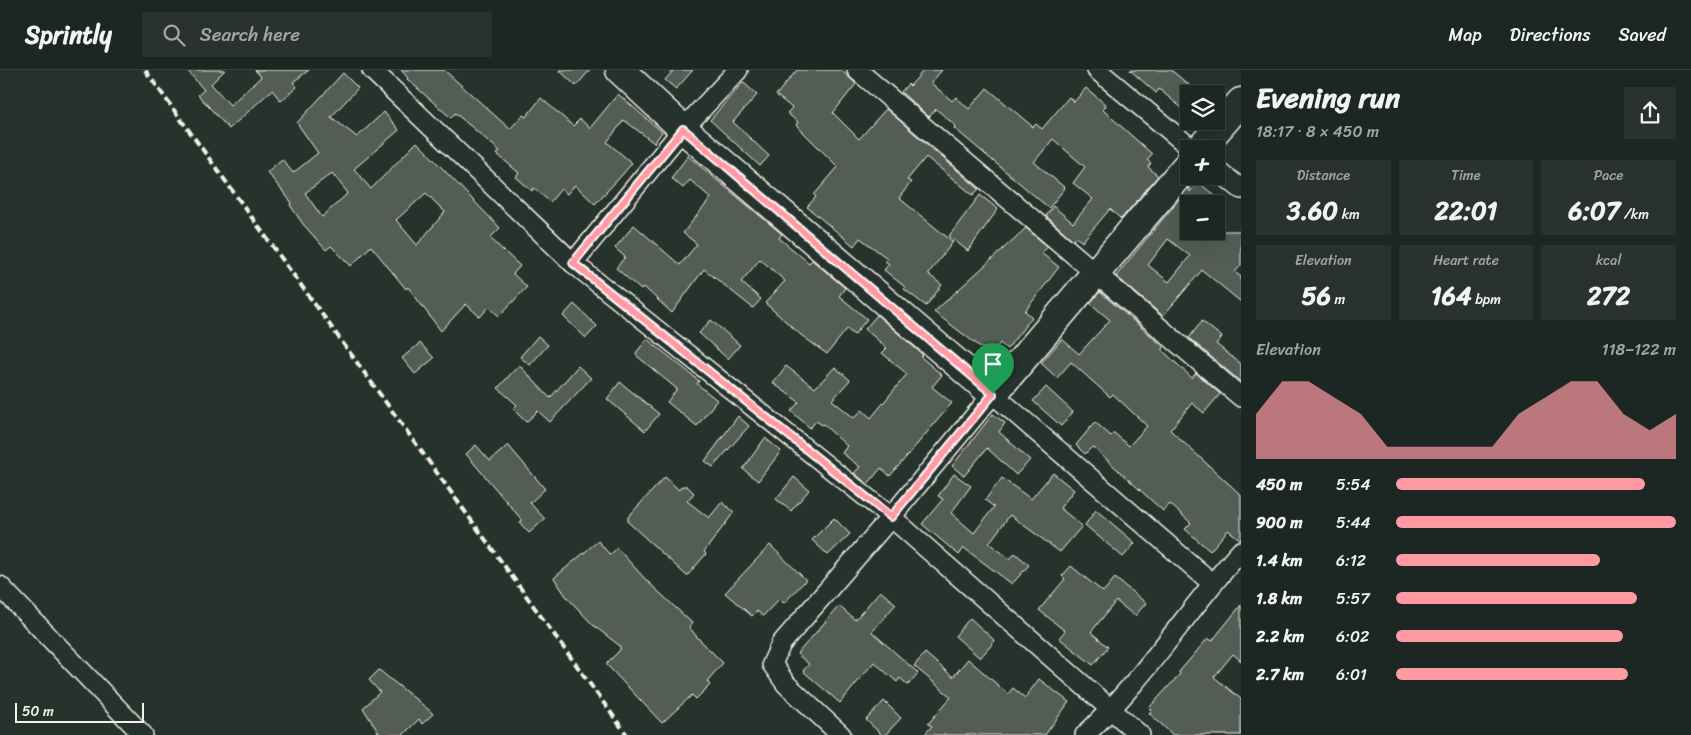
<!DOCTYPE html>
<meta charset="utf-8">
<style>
:root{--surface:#1c2622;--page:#29322f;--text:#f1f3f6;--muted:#a0a5a5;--line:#3a4340;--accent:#ff9aa2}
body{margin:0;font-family:Sriracha,sans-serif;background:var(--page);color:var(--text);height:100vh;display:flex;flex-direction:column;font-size:19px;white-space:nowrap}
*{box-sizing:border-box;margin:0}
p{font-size:16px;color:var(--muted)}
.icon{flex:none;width:28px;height:28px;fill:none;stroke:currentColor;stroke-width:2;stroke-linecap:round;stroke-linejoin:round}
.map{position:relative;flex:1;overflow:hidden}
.sheet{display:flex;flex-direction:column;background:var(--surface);width:450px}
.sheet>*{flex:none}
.tools{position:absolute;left:1180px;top:15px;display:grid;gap:10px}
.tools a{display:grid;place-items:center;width:45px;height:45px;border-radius:0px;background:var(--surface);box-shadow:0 5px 20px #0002,0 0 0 1px var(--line);font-size:25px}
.scale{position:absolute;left:15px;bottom:12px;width:129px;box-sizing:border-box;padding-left:5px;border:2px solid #f4f1e8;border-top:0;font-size:14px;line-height:18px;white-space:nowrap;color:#f4f1e8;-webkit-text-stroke:4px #26332d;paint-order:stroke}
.pin{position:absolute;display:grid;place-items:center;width:42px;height:42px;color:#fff;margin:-51px -21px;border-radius:50% 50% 50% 0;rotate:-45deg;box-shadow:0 0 5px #0007}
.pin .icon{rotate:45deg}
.round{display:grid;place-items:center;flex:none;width:52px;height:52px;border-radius:0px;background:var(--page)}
.summary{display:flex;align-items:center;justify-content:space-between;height:85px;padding:0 15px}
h1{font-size:28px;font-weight:800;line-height:38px}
.stats{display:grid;grid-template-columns:repeat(3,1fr);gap:8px;height:85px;padding:5px 15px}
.stats div{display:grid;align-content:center;border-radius:0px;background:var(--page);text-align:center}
.stats b{font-size:25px;font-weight:800}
.stats small{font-size:14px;font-weight:400}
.stats p{font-size:14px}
.chart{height:140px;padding:10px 15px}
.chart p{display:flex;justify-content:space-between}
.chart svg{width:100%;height:90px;margin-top:5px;fill:var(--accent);opacity:.7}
ul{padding:0 15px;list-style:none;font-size:16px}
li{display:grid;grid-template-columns:80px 60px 1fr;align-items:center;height:38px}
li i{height:12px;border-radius:6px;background:var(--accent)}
header{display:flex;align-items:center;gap:30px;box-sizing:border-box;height:70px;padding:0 25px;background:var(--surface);border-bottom:1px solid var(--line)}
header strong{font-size:24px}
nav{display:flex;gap:28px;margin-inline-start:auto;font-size:18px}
.search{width:350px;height:45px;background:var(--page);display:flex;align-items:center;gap:12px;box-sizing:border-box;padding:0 18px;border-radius:0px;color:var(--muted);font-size:19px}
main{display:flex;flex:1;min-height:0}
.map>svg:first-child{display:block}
.building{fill:#525c55;stroke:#f4f1e8;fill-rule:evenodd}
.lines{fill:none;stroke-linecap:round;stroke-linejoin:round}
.street-casing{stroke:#f4f1e8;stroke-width:22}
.secondary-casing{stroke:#f4f1e8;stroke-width:31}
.street{stroke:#26332d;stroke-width:19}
.secondary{stroke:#26332d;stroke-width:28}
.rail{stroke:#f4f1e8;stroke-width:4;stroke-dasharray:8 4;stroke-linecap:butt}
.route-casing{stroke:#fff;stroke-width:10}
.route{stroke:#ff9aa2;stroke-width:6}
</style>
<header>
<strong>Sprintly</strong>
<div class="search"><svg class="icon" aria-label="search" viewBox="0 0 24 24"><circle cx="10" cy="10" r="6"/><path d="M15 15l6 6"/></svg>Search here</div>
<nav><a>Map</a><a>Directions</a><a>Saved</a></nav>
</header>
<main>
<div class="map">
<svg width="1241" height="665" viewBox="0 0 1241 665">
<rect width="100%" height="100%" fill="#26332d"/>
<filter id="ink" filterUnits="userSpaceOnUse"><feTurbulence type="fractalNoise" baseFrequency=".02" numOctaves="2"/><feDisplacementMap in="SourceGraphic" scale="10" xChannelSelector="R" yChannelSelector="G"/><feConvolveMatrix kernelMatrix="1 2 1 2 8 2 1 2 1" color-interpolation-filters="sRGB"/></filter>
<g filter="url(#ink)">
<!-- building -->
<g class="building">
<polygon points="187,0 225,0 211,14 230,35 261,7 255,0 309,0 293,12 297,17 281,31 272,20 229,59 198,25 204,20"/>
<polygon points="401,0 444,0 510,59 523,45 526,47 541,28 573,56 580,49 590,58 618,24 662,62 654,73 624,50 607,72 632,93 621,106 595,134 575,115 567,124 561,119 550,132 534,118 532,121 516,107 519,103 497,84 500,81 455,43 451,48 407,9 408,8"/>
<polygon points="559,0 590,0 576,16"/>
<polygon points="674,0 693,0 676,19 665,10"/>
<polygon points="797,0 841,0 856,14 833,43 859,69 886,39 979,119 973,125 926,87 907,110 911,112 899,128 953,172 928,204 942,215 926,236 904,219 905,217 884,200 889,194 885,191 887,188 860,168 854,176 807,137 816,127 814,125 838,97 796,55 798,52 787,43 792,38 776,25"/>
<polygon points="924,0 942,0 931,13 952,31 956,27 969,39 987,18 1033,57 1036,54 1042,59 1069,27 1074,32 1086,18 1106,35 1103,40 1152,84 1147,90 1151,93 1148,97 1158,106 1121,149 1110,139 1082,172 1076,167 1073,170 1046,146 1053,136 1073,153 1093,129 1073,113 1085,97 1053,69 1034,92 1065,118 1049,138 954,58 956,56 936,39 929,47 901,22 908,14 910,16"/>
<polygon points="1130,0 1171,0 1189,15 1189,44 1159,19 1156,23"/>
<path d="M343,3L358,18L331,47L357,67L384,42L399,60L354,99L371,119L417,72L500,158L490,168L520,196L513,204L527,217L499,246L489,237L480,247L466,234L441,261L408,217L406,219L371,176L351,196L331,176L326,180L303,154L290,135L292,133L267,102L282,89L293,103L318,83L297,53ZM332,103L348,123L322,147L305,123ZM426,123L445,142L417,175L396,150Z"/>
<polygon points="743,12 757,25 733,52 769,86 760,96 710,50"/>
<polygon points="688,86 782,164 779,168 809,193 812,190 845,218 839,226 867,249 854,265 847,259 827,284 801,265 765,233 785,211 760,189 741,212 761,229 753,238 704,199 672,243 644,217 641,220 616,198 625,187 615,178 634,155 680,195 697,174 683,163 711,128 690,110 683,118 671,108"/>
<path d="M1198,112L1225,134H1189V161H1241V195L1235,202L1241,207V232L1202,200L1163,246L1116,206L1189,117L1190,122ZM1168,169L1190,186L1169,212L1148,195Z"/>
<polygon points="980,125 998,139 968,181 949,166"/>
<polygon points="1026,158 1048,177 1041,183 1059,197 1025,241 1032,247 1007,279 1000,273 991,285 934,242"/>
<polygon points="1100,222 1164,277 1162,280 1192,308 1196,303 1220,324 1204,343 1192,333 1170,360 1241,425 1241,470 1228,460 1210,481 1185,459 1191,453 1170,434 1163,441 1094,378 1092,377 1085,384 1076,375 1095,352 1111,366 1114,363 1129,376 1147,356 1113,324 1110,327 1071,292 1057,308 1041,293 1062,269 1079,284 1110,250 1090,233"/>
<polygon points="574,234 597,256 586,268 563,246"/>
<polygon points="877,245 923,285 921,287 942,305 932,317 952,333 890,406 881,398 868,414 854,403 860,397 842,383 847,376 823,354 822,355 816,351 810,358 791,341 799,332 773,313 786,296 815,318 835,297 850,310 832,330 854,348 862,340 871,348 907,304 882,283 887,278 865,259"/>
<polygon points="711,250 740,275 728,289 699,263"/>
<polygon points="1202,251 1222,267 1216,274 1241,294 1241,312 1189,268"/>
<polygon points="538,266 548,275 530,295 520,287"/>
<polygon points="647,269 686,300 699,311 697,314 717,330 697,356 667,332 677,319 637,286 636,283"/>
<polygon points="420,273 434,288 415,304 402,288"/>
<polygon points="519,295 550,328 578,296 591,308 550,352 538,341 526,352 513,339 517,335 498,318"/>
<polygon points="620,312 659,344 645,361 607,329"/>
<polygon points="1046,317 1073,342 1061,356 1033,331"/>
<polygon points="993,344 1005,353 999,362 1030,390 1016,405 987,378 964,406 952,396"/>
<polygon points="738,346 749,356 713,397 705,391"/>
<polygon points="765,368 781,381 758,411 743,399"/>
<polygon points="476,375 490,391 508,375 545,419 530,433 545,449 529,463 520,453 522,450 466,384"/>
<polygon points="1053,403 1074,420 1060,438 1082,456 1060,482 1010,445 989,473 1010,489 1015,483 1029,495 1012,514 964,478 959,485 922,454 943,429 938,426 954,404 971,416 951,443 974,463 994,437 985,430 1002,408 1031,429"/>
<polygon points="665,407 679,420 682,416 687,416 694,423 687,431 709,448 722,432 734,442 704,482 706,484 687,506 628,452 628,447"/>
<polygon points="794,407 809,420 791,441 776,429"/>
<polygon points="1096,440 1135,473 1123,487 1085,455"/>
<polygon points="834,448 850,464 828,485 812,470"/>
<polygon points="598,471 610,485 617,478 646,510 692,553 689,557 697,567 723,593 707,611 710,615 696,629 692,625 662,653 606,594 620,580 620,576 593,555 566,526 554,508"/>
<polygon points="770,475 806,510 784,533 779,529 763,546 757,541 752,546 725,523"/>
<polygon points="1071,496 1103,522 1115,508 1146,533 1135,546 1116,531 1091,562 1108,577 1093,595 1059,568 1065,561 1039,540 1065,509 1062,506"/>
<polygon points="880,521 896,534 872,562 918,603 908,615 900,608 897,612 874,592 840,633 803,601 809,594 797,584 839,536 855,550"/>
<polygon points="1241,535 1241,591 1233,584 1214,607 1241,629 1241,665 1173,665 1149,643 1152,640 1149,638 1180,604 1179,602 1208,568 1212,571"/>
<polygon points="970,548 995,571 980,588 955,566"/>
<polygon points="925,583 953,607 968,589 1008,624 1013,618 1025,628 1039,609 1069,632 1045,665 924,665 932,656 928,654 951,627 914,596"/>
<polygon points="379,600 429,640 433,644 422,654 419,649 403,665 380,665 363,638 380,622 369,610"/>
<polygon points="884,631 901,648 885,665 882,665 866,650"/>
</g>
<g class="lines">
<!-- street casing -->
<g class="street-casing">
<g id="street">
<polyline points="372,0 573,193 891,447 1140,665"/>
<polyline points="857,0 1241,327"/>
<polyline points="1097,0 1192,79"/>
<polyline points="1216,99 1241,119"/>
<polyline points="573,193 683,59 738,0"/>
<polyline points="0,516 143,665"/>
<polyline points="841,665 786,614 772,594 781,574 891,447 993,324 1212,513"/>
<path d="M1085,665C1144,610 1187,540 1241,481"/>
</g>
</g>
<!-- secondary casing -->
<g class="secondary-casing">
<g id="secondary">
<polyline points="620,0 683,59 993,324 1189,93"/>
<polyline points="1200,79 1241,32"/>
</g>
</g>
<!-- street -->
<use href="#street" class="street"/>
<!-- secondary -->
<use href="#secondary" class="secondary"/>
<!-- rail -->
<polyline class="rail" points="145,0 627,665"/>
</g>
</g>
<g class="lines" filter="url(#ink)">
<!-- route casing -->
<g class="route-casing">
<polygon id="route" points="683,59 993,324 891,447 573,193"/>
</g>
<!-- route -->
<use href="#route" class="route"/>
</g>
</svg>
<div class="tools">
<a><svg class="icon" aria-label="layers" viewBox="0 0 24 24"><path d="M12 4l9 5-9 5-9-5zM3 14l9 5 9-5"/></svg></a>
<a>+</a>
<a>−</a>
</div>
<div class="scale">50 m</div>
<div class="pin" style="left:993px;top:324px;background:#1e9e55"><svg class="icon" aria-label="arrive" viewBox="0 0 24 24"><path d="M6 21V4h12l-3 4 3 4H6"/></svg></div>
</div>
<section class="sheet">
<div class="summary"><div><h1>Evening run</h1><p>18:17 · 8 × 450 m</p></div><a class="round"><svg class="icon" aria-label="share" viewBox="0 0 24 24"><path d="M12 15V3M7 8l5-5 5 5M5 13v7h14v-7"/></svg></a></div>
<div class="stats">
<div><p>Distance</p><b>3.60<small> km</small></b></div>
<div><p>Time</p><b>22:01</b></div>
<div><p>Pace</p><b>6:07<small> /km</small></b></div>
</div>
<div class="stats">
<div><p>Elevation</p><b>56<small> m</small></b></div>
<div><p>Heart rate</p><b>164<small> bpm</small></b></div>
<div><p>kcal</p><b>272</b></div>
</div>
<div class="chart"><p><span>Elevation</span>118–122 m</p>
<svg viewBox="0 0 160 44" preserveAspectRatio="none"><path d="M0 44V22L10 6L20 6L30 14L40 22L50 38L60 38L70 38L80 38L90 38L100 22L110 14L120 6L130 6L140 22L150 30L160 22V44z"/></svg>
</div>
<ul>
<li><b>450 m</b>5:54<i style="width:89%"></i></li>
<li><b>900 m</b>5:44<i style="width:100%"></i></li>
<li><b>1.4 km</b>6:12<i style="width:73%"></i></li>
<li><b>1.8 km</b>5:57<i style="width:86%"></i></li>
<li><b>2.2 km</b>6:02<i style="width:81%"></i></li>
<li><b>2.7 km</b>6:01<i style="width:83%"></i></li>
</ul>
</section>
</main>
